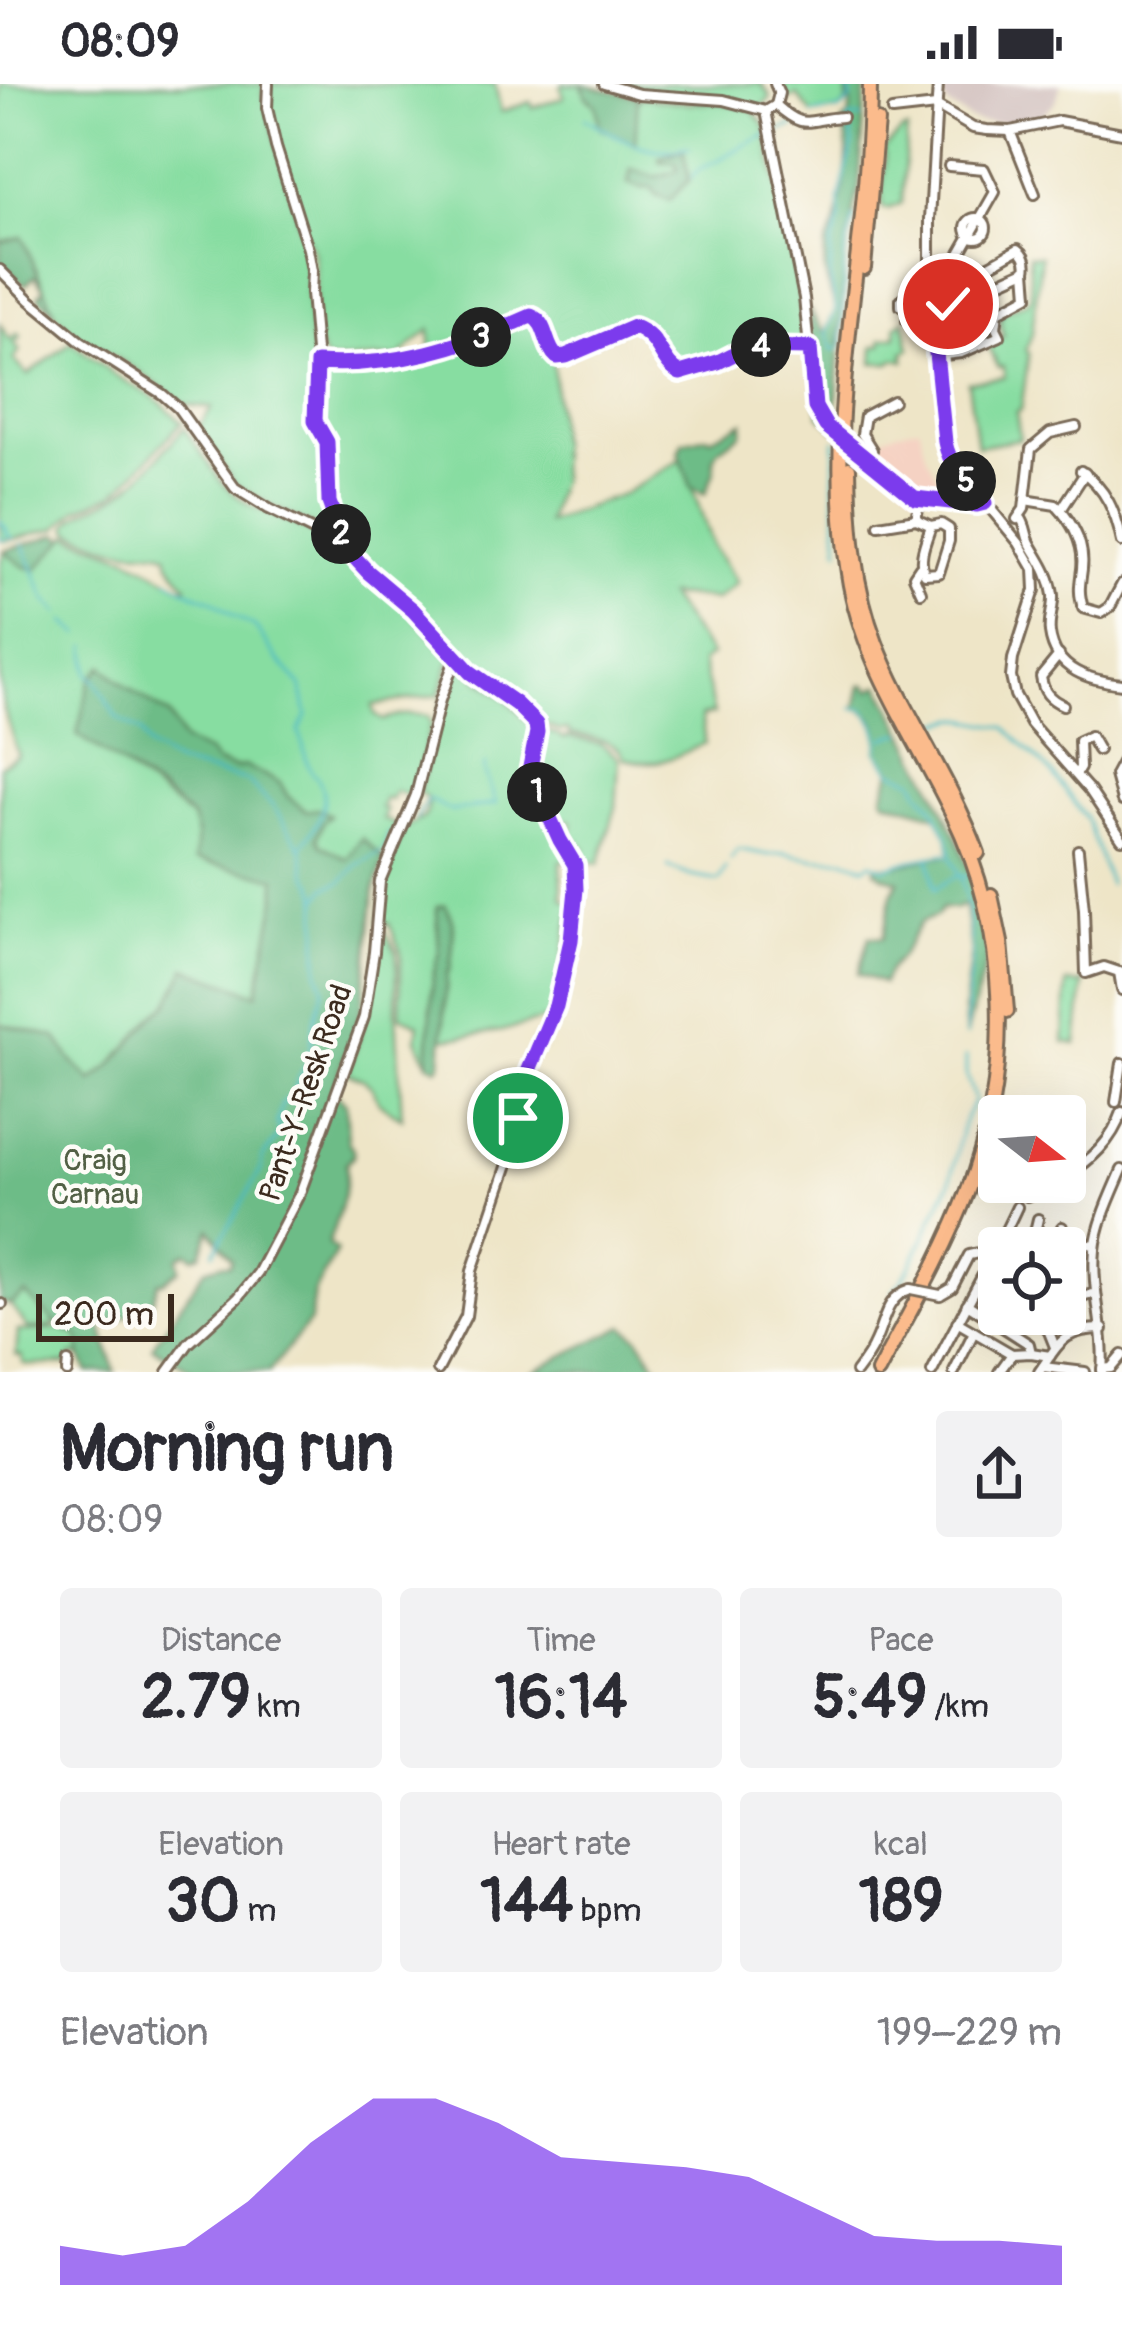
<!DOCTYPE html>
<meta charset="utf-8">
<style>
:root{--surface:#fff;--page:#f2f2f3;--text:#2b2b33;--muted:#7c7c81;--accent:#7c3aed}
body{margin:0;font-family:Pangolin,sans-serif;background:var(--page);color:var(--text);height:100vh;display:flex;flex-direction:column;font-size:45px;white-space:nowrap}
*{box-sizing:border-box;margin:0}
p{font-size:39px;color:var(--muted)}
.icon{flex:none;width:66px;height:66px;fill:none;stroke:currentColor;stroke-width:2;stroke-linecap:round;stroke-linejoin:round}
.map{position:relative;height:1288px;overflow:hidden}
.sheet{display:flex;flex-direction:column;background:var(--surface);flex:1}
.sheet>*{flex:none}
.needle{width:78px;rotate:107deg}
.buttons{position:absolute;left:978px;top:1011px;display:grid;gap:24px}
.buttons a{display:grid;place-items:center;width:108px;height:108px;border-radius:12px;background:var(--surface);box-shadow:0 12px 48px #0002;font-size:60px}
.scale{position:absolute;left:36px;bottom:30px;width:138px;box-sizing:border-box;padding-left:12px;border:6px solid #3b2a1e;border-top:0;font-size:33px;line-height:42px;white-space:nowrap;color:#3b2a1e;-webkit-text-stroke:9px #fdfcf7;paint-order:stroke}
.pin{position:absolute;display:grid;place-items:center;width:102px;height:102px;color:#fff;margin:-51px;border:6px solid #fff;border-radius:50%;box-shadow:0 3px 12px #0007}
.km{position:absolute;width:60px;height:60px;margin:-30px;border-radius:50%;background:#222;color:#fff;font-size:33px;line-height:60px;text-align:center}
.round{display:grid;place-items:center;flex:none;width:126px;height:126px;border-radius:12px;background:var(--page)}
.overview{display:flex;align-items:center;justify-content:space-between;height:204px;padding:0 60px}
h1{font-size:66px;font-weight:700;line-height:90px}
.figures{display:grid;grid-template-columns:repeat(3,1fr);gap:18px;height:204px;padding:12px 60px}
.figures div{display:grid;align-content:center;border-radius:12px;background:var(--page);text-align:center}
.figures b{font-size:60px;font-weight:700}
.figures small{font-size:33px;font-weight:400}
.figures p{font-size:33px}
.chart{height:336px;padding:24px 60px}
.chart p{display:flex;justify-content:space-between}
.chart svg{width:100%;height:216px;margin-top:12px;fill:var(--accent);opacity:.7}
.status{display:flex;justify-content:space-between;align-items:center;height:84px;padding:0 60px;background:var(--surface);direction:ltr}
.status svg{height:33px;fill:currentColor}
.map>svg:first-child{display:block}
.built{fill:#f5d2c3}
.industrial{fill:#d1bfbd}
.green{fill:#87dda1;stroke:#618460;stroke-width:3;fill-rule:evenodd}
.forest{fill:#6dbc87;stroke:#547352;stroke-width:3}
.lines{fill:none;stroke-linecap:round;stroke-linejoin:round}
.stream{stroke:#4cbbc2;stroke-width:3}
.minor-casing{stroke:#7a6b59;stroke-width:14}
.major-casing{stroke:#7a6b59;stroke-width:18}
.minor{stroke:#fff;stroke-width:8}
.major{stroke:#fbbb8c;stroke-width:12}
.minor-bridge-casing{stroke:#7a6b59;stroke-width:14;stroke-linecap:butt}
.minor-bridge{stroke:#fff;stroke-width:8}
.route-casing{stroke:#fff;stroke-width:24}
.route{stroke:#7c3aed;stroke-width:15}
.labels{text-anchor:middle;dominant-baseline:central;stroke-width:9;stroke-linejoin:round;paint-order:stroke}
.street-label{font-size:30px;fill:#3b2a1e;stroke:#fdfcf7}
.park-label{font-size:30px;fill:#526045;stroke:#fdfcf7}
</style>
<div class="status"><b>08:09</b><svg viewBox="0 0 49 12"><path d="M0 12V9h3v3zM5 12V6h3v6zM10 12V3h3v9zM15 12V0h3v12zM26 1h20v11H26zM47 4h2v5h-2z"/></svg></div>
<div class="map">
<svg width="1122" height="1288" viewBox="0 0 1122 1288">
<rect width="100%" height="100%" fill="#fdfcf7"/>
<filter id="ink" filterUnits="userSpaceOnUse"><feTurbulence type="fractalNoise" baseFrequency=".00833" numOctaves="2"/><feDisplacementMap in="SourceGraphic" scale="24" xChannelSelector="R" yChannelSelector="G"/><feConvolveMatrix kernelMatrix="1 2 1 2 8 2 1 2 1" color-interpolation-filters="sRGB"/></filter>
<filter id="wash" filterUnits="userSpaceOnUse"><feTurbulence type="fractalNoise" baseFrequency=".004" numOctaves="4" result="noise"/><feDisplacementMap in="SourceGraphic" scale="48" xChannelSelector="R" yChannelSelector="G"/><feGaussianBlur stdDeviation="2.7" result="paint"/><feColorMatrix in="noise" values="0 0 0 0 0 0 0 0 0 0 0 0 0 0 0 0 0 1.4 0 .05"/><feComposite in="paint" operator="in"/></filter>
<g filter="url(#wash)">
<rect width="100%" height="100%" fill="#eee5c7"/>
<!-- built -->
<polygon class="built" points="919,342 927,373 943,404 927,407 922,412 914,410 883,380 871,359 893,349"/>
<!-- industrial -->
<polygon class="industrial" points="944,0 1061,0 1056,17 1042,31 1018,39 978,38 969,35 948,21 943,13"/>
<!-- green -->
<g class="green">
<polygon points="0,0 266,0 263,8 308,174 307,211 313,280 313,338 326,359 329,411 341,455 274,423 235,400 198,343 212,324 186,321 134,284 77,251 55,229 22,153 0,158"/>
<path d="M271,0H495L501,28L531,18L533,24L564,13L561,3L564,0H581L586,12L596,20L605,44L634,60L638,13L686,19H722L752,26L765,41L801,219L806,261L745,260L717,276L679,287L675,285L658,257L639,237L565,271L554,269L538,230L430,267V245L399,273L326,277C307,247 319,207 314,174C313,164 308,157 304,148C291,111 265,37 271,0ZM673,68L689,97C666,103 650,109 628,99L631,85L656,93L678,86L676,78H660L659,74Z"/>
<polygon points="614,0 761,0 770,11 770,15 761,23 649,10"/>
<polygon points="782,0 848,0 849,16 841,26 812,30 797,11 788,16"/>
<path d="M907,46L902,119L888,125L883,124C879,105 888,85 884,65L902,47Z"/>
<polygon points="1029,171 1041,172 1032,250 1026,265 1029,270 1021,326 1016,328 1020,355 977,362 968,298 1005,293 1003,283 998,283 988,260 1004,252 1000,240 1001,229 1027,218 1031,213"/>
<path d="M532,234L536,237L553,274L558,355L560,394L547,439L625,409L682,375L713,463L737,499L716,516L686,512H668L711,571L702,578L714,630L701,632L705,659C675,673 658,685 624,674C617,655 589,654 570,650L568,646L560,647L533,636L483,596L354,473L334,426L331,361L317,338L322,282C400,283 461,267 532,234Z"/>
<polygon points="904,236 910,265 904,268 905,277 895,275 890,279 873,279 874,262 882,261 882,255 897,252 896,242"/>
<path d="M0,240L10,256L17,250L21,253L14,260L20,266L14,276L28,291L71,258L113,290L155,314L182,338L123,402L113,410L78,425L56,445C37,446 17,458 0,456Z"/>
<path d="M184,344L222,399L233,409L250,421L299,442L343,468L402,519L452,573L439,611L373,621L375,631L383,636C398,631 411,628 428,632L431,640L413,713L395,707L391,716L385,714L381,724L386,726L383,735L401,743L388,751L384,767L378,770L362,755L347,775L321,761L317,754L323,738L329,732L306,727L288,713L280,699L245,682L235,684L217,679L208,669L191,663L184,658L169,631L125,602L103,582L92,593L87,655L192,734L197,750L276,794V816L257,910L186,884L168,920L155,930L112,981L91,998L72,977L56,953L0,940V682L18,671L3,623L0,595V481L4,467L23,482L35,486L50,468L69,451L128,473L184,504L187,502L169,479L167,470C153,465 142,468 128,466C108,464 89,454 70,447L68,442C79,425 99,423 116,412C142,396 163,366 184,344Z"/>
<path d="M456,578L506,615L532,642L534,649L527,688L570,776L561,777L562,814L572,820L556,916L549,935L501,947L443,955L447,887L450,885C452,864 459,839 445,821L437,824L439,868L433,892L428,979L417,955L419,940L400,932L401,869L389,839L378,842L384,796L404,744C420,733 429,739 428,715L419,709L439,627Z"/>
<polygon points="538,643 565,655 568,653 601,660 619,674 616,723 599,780 581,775 585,765 571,751 572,738 567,736 556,741 532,690"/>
<polygon points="379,847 385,848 396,867 397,881 396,929 402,1034 379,1019 373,1005 364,996 348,989 372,912"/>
<polygon points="1084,897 1077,960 1064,958 1067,899 1081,900"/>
<polygon points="25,1209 56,1239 50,1243 28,1244 10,1221"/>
<polygon points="62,1245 79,1253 80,1272 72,1271 67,1280 28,1281 23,1279 22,1272 16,1271 18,1247"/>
</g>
<!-- forest -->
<g class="forest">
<polygon points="582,0 638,13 635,60 600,44 596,20 586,12"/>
<path d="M848,0H866L859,104L845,172L835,346L820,331L816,308L809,225L823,247H826L836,225C830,206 822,188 825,168C826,158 832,150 835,141C843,105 853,71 843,36L849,34L851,17L847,14Z"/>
<polygon points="684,65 689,96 670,116 656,111 652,104 640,104 628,99 631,85 656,93 678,86 676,79 660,77 659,74"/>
<polygon points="22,153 55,229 38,212 44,205 35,192 25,201 0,178 0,158"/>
<polygon points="743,338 742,349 718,366 714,374 714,388 705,410 691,403 679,369 683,358 707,352 710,354"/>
<polygon points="58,450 65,455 36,486 23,482 4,467"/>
<path d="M102,582L125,602L169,631L184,658L209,669L217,679L235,684L245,682L280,699L288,713L306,727L318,725L330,731L323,738L317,753L321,761L347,775L362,754L384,775L374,808L362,925L333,1006L346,1020L348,1057L354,1067L353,1072L346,1079C349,1100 336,1139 328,1160L337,1167L314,1208L310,1237L269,1288H194L152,1263L205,1185L221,1180L230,1181L232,1175L210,1145L201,1170L194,1173L187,1168L178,1174L180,1185L163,1198L159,1197L152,1218L117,1237H100L115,1288H88L80,1272L79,1253L62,1245L25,1210L10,1221L0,1218V940L56,953L72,977L92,998L112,981L155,930L168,920L186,884L257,910L276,816V794L195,776L197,750L192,734L161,708L77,650L90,596Z"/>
<path d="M861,601H867L870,606L880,601L934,705L958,756L975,801L988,870L966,952L964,924L971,868L965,821L954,825L942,824L937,832L921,838L901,872L889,886L883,899L858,890L869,853L883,854L892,810L899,797L883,792L875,786L876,781C896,787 927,770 950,772L948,753L937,732L885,716L883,712L892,686L877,667C882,651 875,627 856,624Z"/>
<path d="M445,821C458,839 452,864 450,886L447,888L441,980L437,984L428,979L433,892L439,868L437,823Z"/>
<polygon points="624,1242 638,1253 661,1288 530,1288"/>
</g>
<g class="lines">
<!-- stream -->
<g class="stream">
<polyline points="812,30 841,26 851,16 849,0"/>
<path d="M585,34C616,52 651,75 686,63L690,64"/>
<path d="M692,93C701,82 706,82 718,76C744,61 764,50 794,42"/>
<polyline points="842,262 845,172 854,133"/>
<polyline points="840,265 832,265 826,248 836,225 830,195 831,163 840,134 839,115 853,60 849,34 862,34"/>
<polyline points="835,356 834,404 839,466"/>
<polyline points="0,437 6,444 7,450 13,455"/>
<polyline points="0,454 6,457"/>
<polyline points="23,460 46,515 59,529"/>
<path d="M168,495L190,508L212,516L235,533L255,543L277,575L301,601L307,632L299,647C304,659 304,674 310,685C317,698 315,686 321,701C330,725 314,745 301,763"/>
<polyline points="65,538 80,550"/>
<polyline points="87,562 88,590 96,597 116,633 141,648 150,664 178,680 247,697 272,721 302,765 306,788 315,802 318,815 318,888 324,904 314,938 309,977 298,995 293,1010 282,1020 277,1039 280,1050 262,1074 261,1086 214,1168"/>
<path d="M852,624L863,625C875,636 882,652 877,667L892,687L914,696L920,708L932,722L948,753L951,773L961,794L967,818L972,871L967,913L966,952"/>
<polyline points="924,643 959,634 1005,643 1052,689 1087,736 1109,800"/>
<polyline points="884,654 903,649"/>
<polyline points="416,735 428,715 451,727 496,720 484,686 485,681"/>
<polyline points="731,775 738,765 769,771 785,769 816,775 844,775 864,783 871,779 885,784 910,776 945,770 948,772"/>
<polyline points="929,775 935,805 954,793 969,792"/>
<polyline points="668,783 691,792 719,797 726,784"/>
<polyline points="318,815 326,804 341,798 357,781 384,767 388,751 399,744"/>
<path d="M893,1208C910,1187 920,1165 929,1142C935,1127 944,1114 950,1098C958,1073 958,1038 975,1017L966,990V973"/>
</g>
</g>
</g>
<g filter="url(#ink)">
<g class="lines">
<!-- minor casing -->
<g class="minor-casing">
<g id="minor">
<polyline points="268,0 267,24 276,63 308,165 312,187 311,209 317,279 315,337 327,358 329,418 345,462"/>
<polyline points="604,0 639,10 724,16 766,27 776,21"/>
<polyline points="775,0 779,9 776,21"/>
<polyline points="938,0 930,135 930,209 948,373 1019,459 1034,485 1035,506 1013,575 1011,593 1015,611 1031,640 1090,707 1122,755"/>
<path d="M776,21C807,48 806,35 842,33"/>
<polyline points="766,27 804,214 815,323 826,342"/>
<polyline points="892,27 936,22 973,44 987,46 1010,47 1059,37 1122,49"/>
<polyline points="1010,47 1035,110"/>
<polyline points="949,82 984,85 995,108 950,187"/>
<circle cx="976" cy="144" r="10"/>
<path d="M929,182C978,190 975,190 1018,165C1025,170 1028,177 1026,186L957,217L931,220"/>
<polyline points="0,186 30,216 81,258 162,310 178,324 235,404 269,425 345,463 368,488 413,526 470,588 516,620 535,640 537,648 529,688 560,756 575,781 576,805 571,856 556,922 526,993 507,1083 472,1187 466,1232 438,1286"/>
<polyline points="901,222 901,216 907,209 930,209"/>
<polyline points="907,237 932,235"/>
<polyline points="936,272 961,269 1000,252 996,244 998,228 1028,212 1026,186"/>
<path d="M317,279C393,284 462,262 531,232L541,238L550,266L557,273L566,272L630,244H638L656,258L671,284L680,289L719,278L748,263L810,264"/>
<polyline points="863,372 915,414 984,420"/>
<polyline points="867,375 872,366 862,350 865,332 893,317"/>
<path d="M1081,387C1106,404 1116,429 1122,458"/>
<polyline points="920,414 916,435 931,442"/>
<path d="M1025,416L1056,421C1072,438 1085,460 1082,485C1080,501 1078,507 1083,524L1101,529L1110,523L1122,500"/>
<polyline points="1061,426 1085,389"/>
<path d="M1020,433C1027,442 1025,449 1030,459C1040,477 1050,489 1053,511C1054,524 1048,536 1050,549C1055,587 1090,596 1122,600"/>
<polyline points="1017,435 1024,425 1031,365 1050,349 1076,343"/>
<path d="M941,440L949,445V457L939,489L925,490C917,476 926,457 931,442Z"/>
<polyline points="879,441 916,435"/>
<polyline points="920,483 914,492 921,508"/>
<path d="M1059,571L1041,593C1043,607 1049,615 1063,621"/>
<polyline points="1122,678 1115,691 1122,717"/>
<polyline points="1076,690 1080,684 1079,657 1090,652 1098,666"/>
<polyline points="1078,766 1084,826 1086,889 1104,883 1122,889"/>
<polyline points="1119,888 1122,906"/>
<polyline points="1116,1018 1122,979"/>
<path d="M1065,1092C1092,1076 1112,1057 1122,1028"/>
<polyline points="1027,1112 1054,1098"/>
<polyline points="1060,1156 1095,1161"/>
<polyline points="1031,1164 1038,1135"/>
<polyline points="1059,1164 1062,1143"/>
<polyline points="987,1189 999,1196"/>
<polyline points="940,1211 952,1204 969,1171 978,1169 992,1176"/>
<polyline points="1065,1218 1096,1209"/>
<polyline points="0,1220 2,1220"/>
<polyline points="967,1220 1029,1260 1031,1269"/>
<polyline points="1036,1230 1049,1248 1055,1263"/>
<polyline points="957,1238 1012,1270"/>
<polyline points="1043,1283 1085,1288"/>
<polyline points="1102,1285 1111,1284 1122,1271"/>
<polyline points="67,1288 68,1278"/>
<polyline points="168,1288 189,1259 238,1214 258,1189 300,1109 364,933 374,868 380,797 416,711 440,616 456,573"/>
<path d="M856,1288C862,1280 869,1271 873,1262C885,1240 884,1213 911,1205"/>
<path d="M932,1288C960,1232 991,1179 1017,1123"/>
<polyline points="954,1288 974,1248"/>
<polyline points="999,1288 1012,1270 1031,1269 1050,1272"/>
<path d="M1039,1288C1060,1258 1064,1245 1103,1245"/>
<path d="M1102,1288C1106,1247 1091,1207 1095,1166C1098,1138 1111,1112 1122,1086"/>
</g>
</g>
<!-- major casing -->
<g class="major-casing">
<g id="major">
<path d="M870,0C870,163 822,326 848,489C861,578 914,650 952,729C1009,845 1014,988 967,1109C943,1171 909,1229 878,1288"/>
<polyline points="864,184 877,37"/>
<path d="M849,384C850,444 854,502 876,559C904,631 951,695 978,769"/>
<polyline points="991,811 1001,858 1007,927"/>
</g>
</g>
<!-- minor -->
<use href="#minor" class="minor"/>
<!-- major -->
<use href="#major" class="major"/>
<!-- minor-bridge casing -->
<g class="minor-bridge-casing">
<g id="minor-bridge">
<polyline points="826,342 863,372"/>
<polyline points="911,1205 940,1211"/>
</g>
</g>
<!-- minor-bridge -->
<use href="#minor-bridge" class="minor-bridge"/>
</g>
</g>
<g class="lines" filter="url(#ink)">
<!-- route casing -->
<g class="route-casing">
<path id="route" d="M518,1034L526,993L556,922L571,856L576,805L575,781L560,756L529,688L537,648L536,640L516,620L470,588L413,526L368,488L345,463L329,418L327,358L315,337L317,279C393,284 462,263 531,232C548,238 544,262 557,273L566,272L634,243C661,253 660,279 680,289L718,278L748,263L810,264L815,323L826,342L915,414L977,421L985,419C968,400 950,384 945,358L931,220H948"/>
</g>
<!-- route -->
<use href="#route" class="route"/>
</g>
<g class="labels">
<!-- street labels -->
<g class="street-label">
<text transform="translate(306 1009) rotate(-71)">Pant-Y-Resk Road</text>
</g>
<!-- park labels -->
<g class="park-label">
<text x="95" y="1076">Craig<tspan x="95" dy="34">Carnau</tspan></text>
</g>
</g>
</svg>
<div class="buttons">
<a><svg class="needle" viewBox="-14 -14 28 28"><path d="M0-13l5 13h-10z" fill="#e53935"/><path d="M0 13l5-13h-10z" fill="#7c7c81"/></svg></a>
<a><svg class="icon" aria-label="locate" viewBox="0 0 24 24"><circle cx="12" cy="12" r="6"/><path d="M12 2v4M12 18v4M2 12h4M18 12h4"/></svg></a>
</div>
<div class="scale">200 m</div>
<div class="pin" style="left:518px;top:1034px;background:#1e9e55"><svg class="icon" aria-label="arrive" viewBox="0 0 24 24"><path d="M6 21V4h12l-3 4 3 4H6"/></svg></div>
<div class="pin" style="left:948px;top:220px;background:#d93025"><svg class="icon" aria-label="check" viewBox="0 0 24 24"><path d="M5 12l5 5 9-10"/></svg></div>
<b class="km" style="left:537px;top:708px">1</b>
<b class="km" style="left:341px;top:450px">2</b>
<b class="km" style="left:481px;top:253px">3</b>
<b class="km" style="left:761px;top:263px">4</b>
<b class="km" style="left:966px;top:397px">5</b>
</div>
<section class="sheet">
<div class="overview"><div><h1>Morning run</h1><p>08:09</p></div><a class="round"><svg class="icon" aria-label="share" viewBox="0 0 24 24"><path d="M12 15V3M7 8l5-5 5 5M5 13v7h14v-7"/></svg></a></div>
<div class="figures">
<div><p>Distance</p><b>2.79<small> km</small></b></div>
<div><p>Time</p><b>16:14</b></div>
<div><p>Pace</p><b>5:49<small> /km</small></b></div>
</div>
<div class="figures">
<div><p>Elevation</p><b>30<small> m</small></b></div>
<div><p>Heart rate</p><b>144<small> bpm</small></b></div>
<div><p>kcal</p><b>189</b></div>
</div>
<div class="chart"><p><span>Elevation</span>199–229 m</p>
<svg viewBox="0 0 160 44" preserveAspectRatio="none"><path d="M0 44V36L10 38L20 36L30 27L40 15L50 6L60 6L70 11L80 18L90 19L100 20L110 22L120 28L130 34L140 35L150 35L160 36V44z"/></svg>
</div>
</section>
